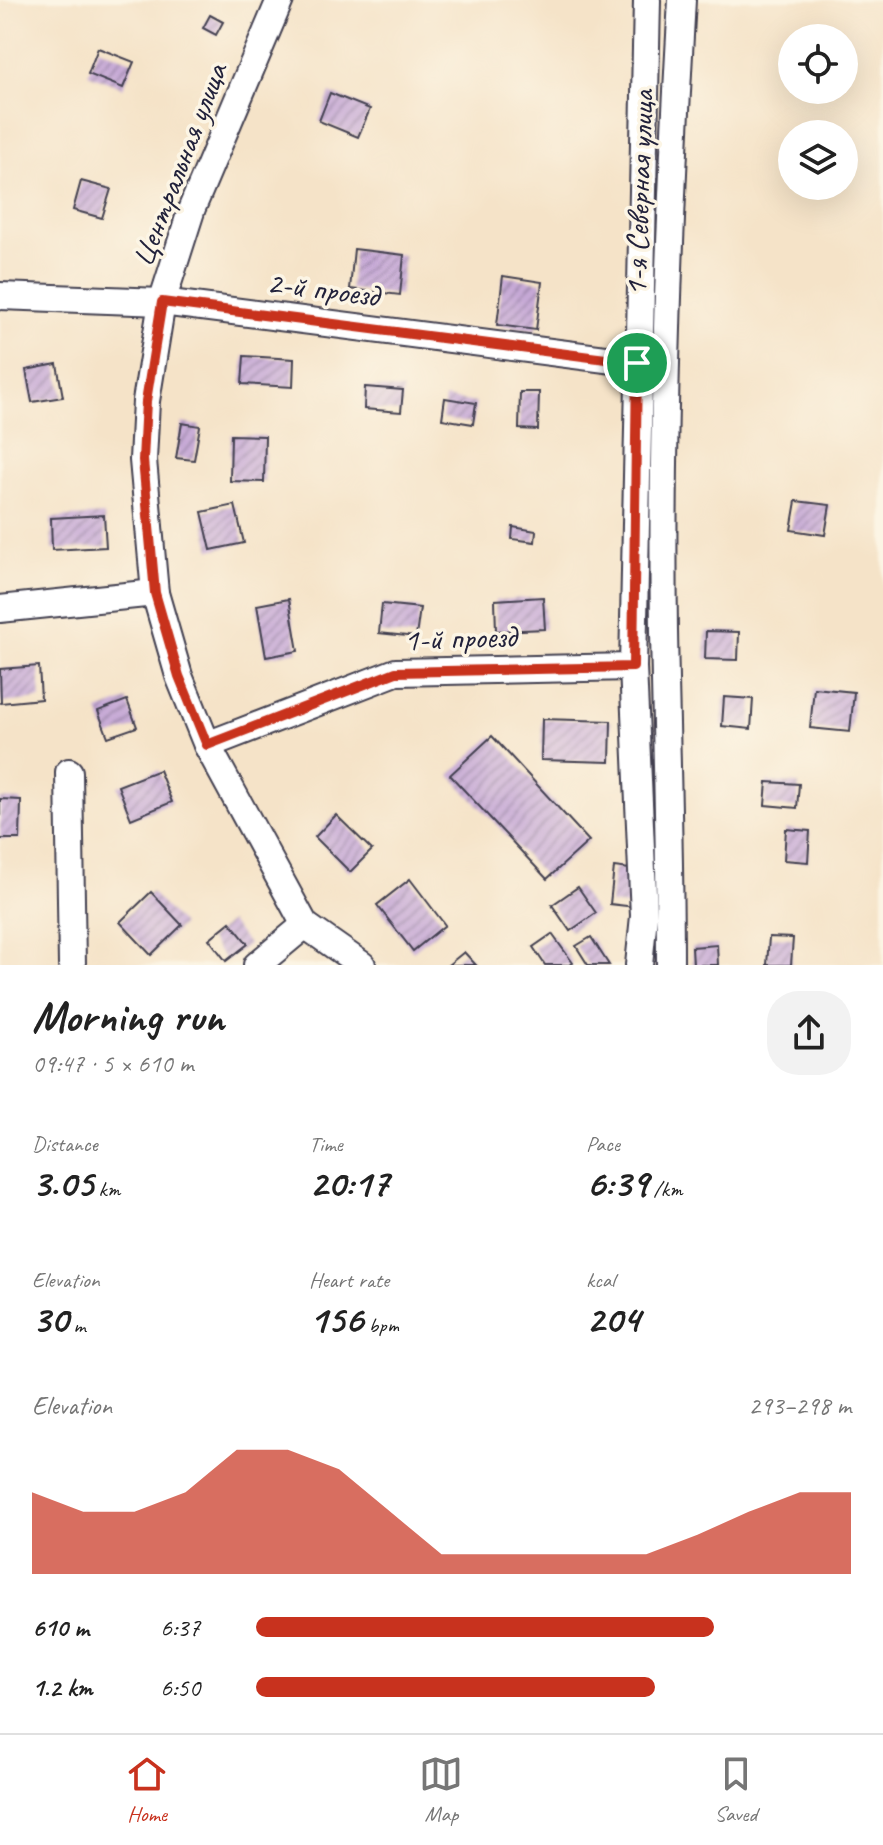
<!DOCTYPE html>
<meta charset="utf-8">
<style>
:root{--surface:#fff;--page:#f2f2f2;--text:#222;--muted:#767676;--line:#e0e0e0;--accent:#c8321e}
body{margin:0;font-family:Caveat,sans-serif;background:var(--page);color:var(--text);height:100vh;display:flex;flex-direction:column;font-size:30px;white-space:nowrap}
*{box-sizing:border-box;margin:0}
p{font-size:26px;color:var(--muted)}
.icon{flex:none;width:44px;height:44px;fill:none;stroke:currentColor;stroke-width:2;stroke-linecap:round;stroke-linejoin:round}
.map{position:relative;height:965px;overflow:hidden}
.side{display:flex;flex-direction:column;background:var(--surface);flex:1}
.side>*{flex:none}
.fabs{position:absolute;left:778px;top:24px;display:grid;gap:16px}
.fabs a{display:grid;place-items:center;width:80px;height:80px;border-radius:50%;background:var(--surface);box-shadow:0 8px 32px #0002;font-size:40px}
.pin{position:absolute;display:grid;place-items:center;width:68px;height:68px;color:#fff;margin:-34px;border:4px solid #fff;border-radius:50%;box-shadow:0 2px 8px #0007}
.round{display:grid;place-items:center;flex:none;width:84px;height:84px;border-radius:32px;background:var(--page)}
.summary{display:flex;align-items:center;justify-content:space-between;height:136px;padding:0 32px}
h1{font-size:44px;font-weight:700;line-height:60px}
.metrics{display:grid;grid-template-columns:repeat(3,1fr);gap:12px;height:136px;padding:8px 32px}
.metrics div{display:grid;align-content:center}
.metrics b{font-size:40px;font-weight:700}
.metrics small{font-size:22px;font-weight:400}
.metrics p{font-size:22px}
.chart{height:224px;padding:16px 32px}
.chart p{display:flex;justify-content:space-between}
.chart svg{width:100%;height:144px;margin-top:8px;fill:var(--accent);opacity:.7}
ul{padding:0 32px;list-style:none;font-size:26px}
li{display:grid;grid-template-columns:128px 96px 1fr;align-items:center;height:60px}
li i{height:20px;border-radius:10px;background:var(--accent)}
.tabs{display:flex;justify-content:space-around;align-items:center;height:112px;border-top:2px solid var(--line);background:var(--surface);font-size:22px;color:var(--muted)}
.tabs a{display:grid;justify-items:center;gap:4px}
.tabs .selected{color:var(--accent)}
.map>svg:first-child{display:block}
.building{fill:url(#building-hatch)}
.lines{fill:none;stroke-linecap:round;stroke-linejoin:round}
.minor-casing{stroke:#423f50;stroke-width:30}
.minor{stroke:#fff;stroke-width:26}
.route-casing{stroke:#fff;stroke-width:16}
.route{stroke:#c8321e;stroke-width:10}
.labels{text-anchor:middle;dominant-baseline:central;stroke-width:7;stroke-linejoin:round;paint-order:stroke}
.street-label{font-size:32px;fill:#22223b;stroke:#fcf5e5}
</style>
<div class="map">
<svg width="883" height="965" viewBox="0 0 883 965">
<defs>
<pattern id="building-hatch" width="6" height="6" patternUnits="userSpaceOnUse" patternTransform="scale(2)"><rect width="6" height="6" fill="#c6a9d6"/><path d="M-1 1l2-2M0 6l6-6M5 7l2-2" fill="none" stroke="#a089af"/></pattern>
</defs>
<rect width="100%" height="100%" fill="#fcf5e5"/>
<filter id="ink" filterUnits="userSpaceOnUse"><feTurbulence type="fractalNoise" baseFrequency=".0125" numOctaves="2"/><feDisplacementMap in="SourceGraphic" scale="16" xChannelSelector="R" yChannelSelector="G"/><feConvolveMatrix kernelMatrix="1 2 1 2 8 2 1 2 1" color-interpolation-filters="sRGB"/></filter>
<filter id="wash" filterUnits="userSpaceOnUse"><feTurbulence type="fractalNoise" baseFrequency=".006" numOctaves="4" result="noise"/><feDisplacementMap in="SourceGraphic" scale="32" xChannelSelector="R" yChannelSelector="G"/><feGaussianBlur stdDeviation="1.8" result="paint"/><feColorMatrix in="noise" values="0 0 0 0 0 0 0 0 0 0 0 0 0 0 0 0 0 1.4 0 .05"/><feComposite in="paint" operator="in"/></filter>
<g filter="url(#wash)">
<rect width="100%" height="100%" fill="#f5e3c8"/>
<g id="blocks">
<!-- building -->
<g class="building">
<polygon points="210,15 223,22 216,35 203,28"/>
<polygon points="98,48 134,62 123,88 88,74"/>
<polygon points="330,93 370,109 358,137 319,121"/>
<polygon points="81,181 111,189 102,218 73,210"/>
<polygon points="354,249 404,255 400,295 350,289"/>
<polygon points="503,276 542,282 536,330 497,325"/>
<polygon points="244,356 294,359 293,387 242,384"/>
<polygon points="57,364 63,397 32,402 26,370"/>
<polygon points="365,387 403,390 401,412 364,409"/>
<polygon points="520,392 539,392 538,430 519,429"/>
<polygon points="445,398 476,403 473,424 442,419"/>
<polygon points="182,423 200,426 194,460 176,458"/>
<polygon points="231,435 265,436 264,482 230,481"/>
<polygon points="796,501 830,505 825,535 791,530"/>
<polygon points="235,505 244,543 211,550 202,512"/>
<polygon points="104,515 106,547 52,550 51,518"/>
<polygon points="513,527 536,531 535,542 512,539"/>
<polygon points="543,597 545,629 496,631 495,600"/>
<polygon points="289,599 298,651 266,657 257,605"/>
<polygon points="382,604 420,608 416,637 379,633"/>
<polygon points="706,631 739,632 738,660 705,659"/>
<polygon points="39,666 41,699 1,703 0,669"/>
<polygon points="814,688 854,692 850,732 810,728"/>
<polygon points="724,697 753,699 751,729 722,726"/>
<polygon points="127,700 137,727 108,737 98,711"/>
<polygon points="542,719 611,721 610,762 541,760"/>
<polygon points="492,736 589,841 547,879 450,775"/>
<polygon points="159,770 172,802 131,819 118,786"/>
<polygon points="767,782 799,784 797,808 765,805"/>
<polygon points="0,799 21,800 20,839 0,839"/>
<polygon points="336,815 372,850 350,872 315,837"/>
<polygon points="786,829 810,831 808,862 784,860"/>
<polygon points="614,867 638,870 635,907 610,904"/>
<polygon points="410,879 445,925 413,951 377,905"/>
<polygon points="578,887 596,913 570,931 552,905"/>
<polygon points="151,892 182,925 151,955 120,922"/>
<polygon points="230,922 248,944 226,961 209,939"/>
<polygon points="552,934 573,963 570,965 545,965 533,947"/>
<polygon points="591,937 609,965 588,965 576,946"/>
<polygon points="769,937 793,938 791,965 767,965"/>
<polygon points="717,945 718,965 693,965 692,947"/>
<polygon points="464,952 476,965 448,965"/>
</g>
</g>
</g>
<g filter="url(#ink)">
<use href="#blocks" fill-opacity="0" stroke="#423f50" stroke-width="2"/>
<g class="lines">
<!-- minor casing -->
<g class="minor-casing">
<g id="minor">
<polyline points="280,0 192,208 162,302 146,401 143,460 155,593 179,676 207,745 305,925 362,965"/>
<polyline points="0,296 162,302 637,363"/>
<polyline points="0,609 155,593"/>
<polyline points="207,745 396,672 633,667"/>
<polyline points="69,772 72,965"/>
<polyline points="257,965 305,925"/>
<polyline points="639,965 644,916 633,667 647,0"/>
<path d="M670,965C670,854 666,742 664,631C661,421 670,210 682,0"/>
</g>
</g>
<!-- minor -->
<use href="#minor" class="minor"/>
</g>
</g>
<g class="lines" filter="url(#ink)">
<!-- route casing -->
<g class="route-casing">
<polygon id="route" points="162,302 637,363 633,667 396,672 207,745 179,676 155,593 143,460 146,401"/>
</g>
<!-- route -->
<use href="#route" class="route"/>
</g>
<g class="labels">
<!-- street labels -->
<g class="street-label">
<text transform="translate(179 165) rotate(-69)">Центральная улица</text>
<text transform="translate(639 193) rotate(-88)">1-я Северная улица</text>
<text transform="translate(323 289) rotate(7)">2-й проезд</text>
<text transform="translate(460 638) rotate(-2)">1-й проезд</text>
</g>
</g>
</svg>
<div class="fabs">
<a><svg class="icon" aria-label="locate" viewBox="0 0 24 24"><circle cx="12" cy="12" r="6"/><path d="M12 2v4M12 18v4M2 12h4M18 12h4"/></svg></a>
<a><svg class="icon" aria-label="layers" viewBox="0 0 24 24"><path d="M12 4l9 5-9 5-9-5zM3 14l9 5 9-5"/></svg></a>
</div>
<div class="pin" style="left:637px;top:363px;background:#1e9e55"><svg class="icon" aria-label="arrive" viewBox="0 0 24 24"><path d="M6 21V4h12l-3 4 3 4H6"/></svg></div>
</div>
<section class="side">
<div class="summary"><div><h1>Morning run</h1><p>09:47 · 5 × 610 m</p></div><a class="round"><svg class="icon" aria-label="share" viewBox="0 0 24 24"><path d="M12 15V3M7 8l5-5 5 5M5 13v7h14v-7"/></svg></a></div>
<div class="metrics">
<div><p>Distance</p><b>3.05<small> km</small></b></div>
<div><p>Time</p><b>20:17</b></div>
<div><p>Pace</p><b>6:39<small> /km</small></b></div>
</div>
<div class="metrics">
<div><p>Elevation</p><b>30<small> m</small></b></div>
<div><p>Heart rate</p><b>156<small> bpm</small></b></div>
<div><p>kcal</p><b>204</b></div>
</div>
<div class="chart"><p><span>Elevation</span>293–298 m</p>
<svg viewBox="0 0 160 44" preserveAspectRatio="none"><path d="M0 44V19L10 25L20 25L30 19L40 6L50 6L60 12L70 25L80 38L90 38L100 38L110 38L120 38L130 32L140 25L150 19L160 19V44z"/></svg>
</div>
<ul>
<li><b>610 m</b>6:37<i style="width:77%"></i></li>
<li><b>1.2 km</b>6:50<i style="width:67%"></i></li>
</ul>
</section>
<nav class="tabs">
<a class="selected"><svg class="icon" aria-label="home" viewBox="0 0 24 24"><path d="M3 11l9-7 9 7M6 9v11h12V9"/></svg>Home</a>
<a><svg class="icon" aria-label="map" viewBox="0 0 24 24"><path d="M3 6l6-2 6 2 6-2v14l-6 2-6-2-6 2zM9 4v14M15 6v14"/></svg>Map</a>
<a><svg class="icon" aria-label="saved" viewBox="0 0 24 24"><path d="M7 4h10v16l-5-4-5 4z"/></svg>Saved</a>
</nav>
